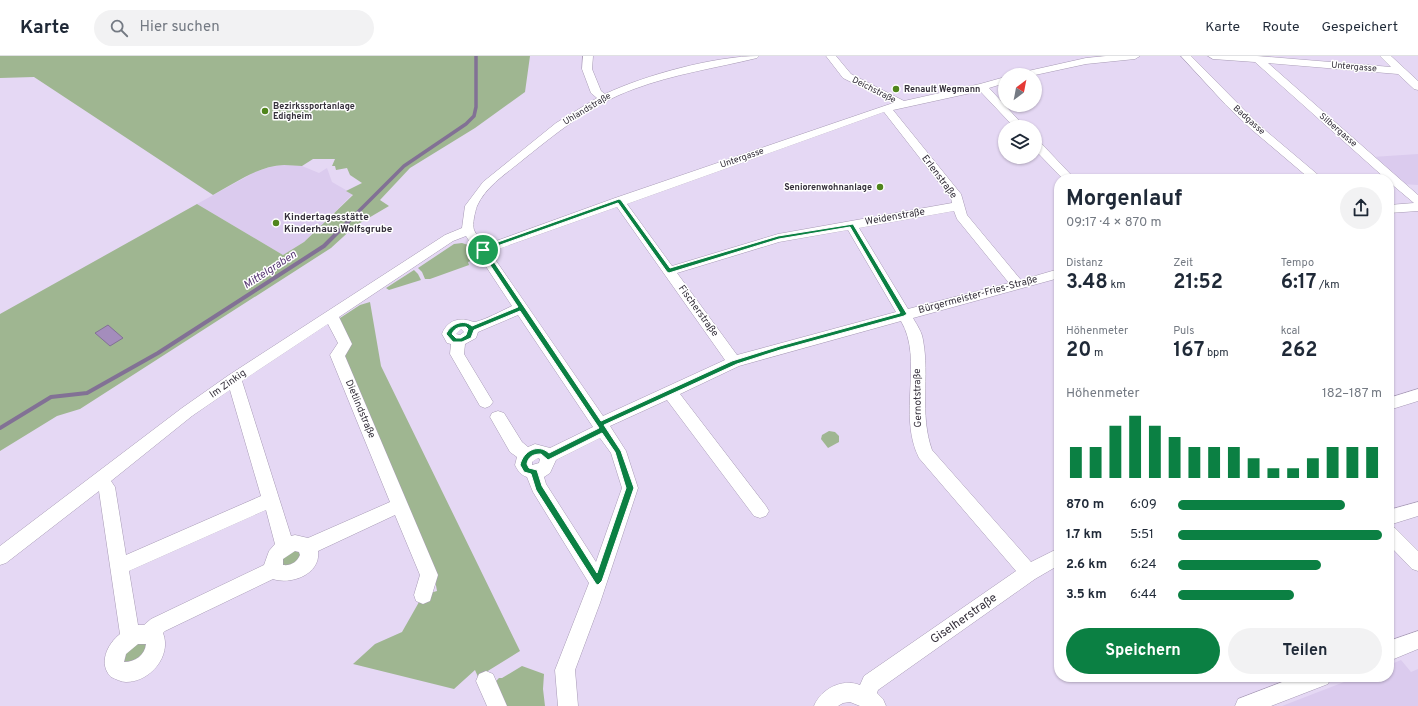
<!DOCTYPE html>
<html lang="de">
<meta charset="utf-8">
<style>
:root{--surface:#fff;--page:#f2f2f3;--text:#1f2937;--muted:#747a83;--line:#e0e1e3;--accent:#0b8043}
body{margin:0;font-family:Overpass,sans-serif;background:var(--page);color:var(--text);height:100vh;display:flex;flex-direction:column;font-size:15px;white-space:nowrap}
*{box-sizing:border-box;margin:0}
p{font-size:13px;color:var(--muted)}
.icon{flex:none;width:22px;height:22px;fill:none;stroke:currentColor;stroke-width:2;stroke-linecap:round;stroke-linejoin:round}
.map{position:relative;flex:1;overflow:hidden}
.drawer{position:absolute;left:1054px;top:118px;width:340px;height:508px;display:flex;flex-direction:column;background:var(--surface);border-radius:16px;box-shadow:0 1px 3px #0004}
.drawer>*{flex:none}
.needle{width:26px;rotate:32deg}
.fabs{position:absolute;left:998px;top:12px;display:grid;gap:8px}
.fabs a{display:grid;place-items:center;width:44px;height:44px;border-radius:50%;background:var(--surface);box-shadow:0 1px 3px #0004;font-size:20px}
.pin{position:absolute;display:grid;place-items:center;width:34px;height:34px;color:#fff;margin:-17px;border:2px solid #fff;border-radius:50%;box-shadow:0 1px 4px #0007}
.round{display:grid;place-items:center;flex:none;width:42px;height:42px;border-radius:21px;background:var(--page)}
.head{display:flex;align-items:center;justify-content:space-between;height:68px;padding:0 12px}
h1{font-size:22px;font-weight:700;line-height:30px}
.figures{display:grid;grid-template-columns:repeat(3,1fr);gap:6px;height:68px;padding:4px 12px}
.figures div{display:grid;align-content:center}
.figures b{font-size:20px;font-weight:700}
.figures small{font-size:11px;font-weight:400}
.figures p{font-size:11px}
.chart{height:112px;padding:8px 12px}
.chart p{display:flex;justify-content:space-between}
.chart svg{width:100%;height:72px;margin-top:4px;stroke:var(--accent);stroke-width:6}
.cta{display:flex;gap:8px;margin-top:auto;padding:8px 12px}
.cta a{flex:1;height:46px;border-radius:24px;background:var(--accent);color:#fff;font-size:16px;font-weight:700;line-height:46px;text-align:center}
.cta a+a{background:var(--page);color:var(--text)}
ul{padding:0 12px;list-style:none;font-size:13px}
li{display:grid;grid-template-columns:64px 48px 1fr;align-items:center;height:30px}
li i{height:10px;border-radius:5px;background:var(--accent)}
header{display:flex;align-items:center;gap:24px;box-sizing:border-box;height:56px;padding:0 20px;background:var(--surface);border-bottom:1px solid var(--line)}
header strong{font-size:19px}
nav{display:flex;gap:22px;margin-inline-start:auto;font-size:14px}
.search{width:280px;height:36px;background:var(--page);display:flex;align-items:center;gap:10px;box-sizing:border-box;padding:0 14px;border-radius:22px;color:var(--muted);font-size:15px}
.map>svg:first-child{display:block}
.built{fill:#dbcbee}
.green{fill:#9fb691}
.water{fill:#a48dbc;stroke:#827195}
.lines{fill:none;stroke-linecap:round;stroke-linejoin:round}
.stream-far1{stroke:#827195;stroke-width:3.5}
.stream{stroke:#827195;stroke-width:4}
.minor-casing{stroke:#a79ab5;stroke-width:1}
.minor{fill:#fff;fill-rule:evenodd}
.route{fill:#0b8043;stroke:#fff;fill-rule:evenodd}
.poi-dot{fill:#50851c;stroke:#fff;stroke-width:1.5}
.labels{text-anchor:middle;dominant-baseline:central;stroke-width:3;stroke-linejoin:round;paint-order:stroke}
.far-street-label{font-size:9px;fill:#342f3a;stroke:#fff}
.far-poi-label{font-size:9px;font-weight:bold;fill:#342f3a;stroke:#fff;text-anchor:start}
.street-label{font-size:10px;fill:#342f3a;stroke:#fff}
.poi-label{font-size:10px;font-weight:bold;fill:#342f3a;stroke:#fff;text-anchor:start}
.water-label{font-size:11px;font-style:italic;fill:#573773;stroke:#fff}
.near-street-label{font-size:12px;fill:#342f3a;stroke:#fff}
</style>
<header>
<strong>Karte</strong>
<div class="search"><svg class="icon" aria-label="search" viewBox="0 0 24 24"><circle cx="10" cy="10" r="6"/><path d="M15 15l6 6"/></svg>Hier suchen</div>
<nav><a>Karte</a><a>Route</a><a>Gespeichert</a></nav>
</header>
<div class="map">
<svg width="1418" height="650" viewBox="0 0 1418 650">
<rect width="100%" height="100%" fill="#e5d8f4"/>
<!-- built -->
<g class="built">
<polygon points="1418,98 1418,129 1402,128 1372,101"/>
<polygon points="284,109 302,110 319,117 327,112 332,126 353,138 304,186 283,199 197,148 255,116 270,111"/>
<polygon points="1401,604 1411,616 1418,613 1418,650 1282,650 1357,621 1389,621 1389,609"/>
</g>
<!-- green -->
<g class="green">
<path d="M0,0H530L525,36L475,72L410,112L380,144L389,150L355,170L331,192L80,353L57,360L0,395V258L197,148L283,199L304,186L353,139L346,135L362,127L350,119L347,112L336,114L335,110H332L335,103H313L302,110C296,110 290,109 284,109C258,110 235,127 213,139L34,21L0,22Z"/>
<polygon points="462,187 468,189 476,203 468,206 469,209 430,223 425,223 422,216 418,212 454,188"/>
<polygon points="414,214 418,218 421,224 389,234 386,232"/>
<polygon points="370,246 381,310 520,595 478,621 475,614 454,633 353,608 375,588 402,576 423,539 437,535 435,524 341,299 337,264 360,249"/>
<polygon points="829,375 835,376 839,380 839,386 828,392 821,383 822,379"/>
<polygon points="305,488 293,517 273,505"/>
<polygon points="151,580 139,613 114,602"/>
<polygon points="522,610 544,618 543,633 545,650 504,650 494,627 499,622 502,622"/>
</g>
<!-- water -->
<polygon class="water" points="108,269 123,282 110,290 95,277"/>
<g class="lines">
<!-- stream-far1 -->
<polyline class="stream-far1" points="347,167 404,110 466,68 474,60 476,51 476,0"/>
<!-- stream -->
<polyline class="stream" points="0,372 51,341 87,337 158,297 324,190 348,166"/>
<!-- minor casing -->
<g class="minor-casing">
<g id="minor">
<path d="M583,0H593L592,13L601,35L605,38C645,19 715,0 759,0L757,2C716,12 674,18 634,33C590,49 555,78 519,107C504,119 485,132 477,150C475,156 472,168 474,174C476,179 482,184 485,189L615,142L893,47L843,22L826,0H836L851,18L904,45L980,28L1005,21V27L989,32L1025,71H1014L980,35L893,54L961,138L967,159L1021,224L1059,213V222L913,262C917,269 922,276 923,284C930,321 919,357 932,394L1031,506L1059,492V509L1035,523L878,634L877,637L883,643L886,650H860L850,646L843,647L838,650H814C821,633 842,622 860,629L864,620L1016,515L919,402C897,358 924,304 901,265L739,310L680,338L766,450L769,455L766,460L760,462L754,460L667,344L610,370L626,395L638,432L600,547L575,614L578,650H558L555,614L589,527L533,436L527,421C521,419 518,415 515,409L517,401L510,396L490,361L492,357L498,355L504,357L522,386L528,391L535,388L550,392L593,371L518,259L478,276L476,282L465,288L464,298L493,346L490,350L485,352L480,350L450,298L451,288L447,287L442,278C446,267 455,262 466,264C469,264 472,266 475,266C487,263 501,255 512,250L466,180L453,185L339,261L352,288L345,300L438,519L430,545L423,548L416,545L414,539L420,519L395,459L318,495C321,519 290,529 273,523L165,575L163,577C172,600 150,626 126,626C121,626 116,623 111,621C98,608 107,588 120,578L99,435L6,507L0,509V490L182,352L229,319L445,179L462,172L465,150L483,126L556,67L597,42L591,37L582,13ZM884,56L951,142L952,147L778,178L672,210L627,148ZM617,151L725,304L603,360L490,196ZM954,155L957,163L1009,227L908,253L859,172ZM848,174L896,256L737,299L677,217L779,186ZM328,268L338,287L330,299L390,446L308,482L295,479L291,480L242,325ZM461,273L464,276L460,279L456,278ZM230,334L261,440L126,499L115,431L111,425L192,360ZM600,382L611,397L622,432L596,506L546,428L544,421L550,417L556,404ZM538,402L540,403L539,407L532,409V406ZM266,454L275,488L269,495L264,509L151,563L144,569H138L129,515ZM295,495L299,496L300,499C297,506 291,510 283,509V503ZM138,588H146C145,599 135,606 124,606L126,598Z"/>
<polygon points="1106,0 1140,0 1135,3 1086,8 1035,19 1018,19 1019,17 1086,2"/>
<polygon points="1181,0 1191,0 1259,69 1323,123 1310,123 1251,73 1226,49"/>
<polygon points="1208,0 1257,0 1391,11 1380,0 1391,0 1418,25 1418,34 1414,33 1398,18 1268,7 1418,139 1418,155 1389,157 1389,149 1414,147 1389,126 1389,123 1386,123 1255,6 1213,3"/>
<polygon points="1035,84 1039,85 1075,123 1063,123 1035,94"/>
<polygon points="1418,333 1418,345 1389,354 1389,342"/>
<polygon points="1418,446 1418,460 1389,469 1395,472 1418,495 1418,515 1412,513 1389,489 1389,454"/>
<polygon points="1418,575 1418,593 1389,605 1389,585"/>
<polygon points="486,615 493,618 507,650 487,650 476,625 479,618"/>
<polygon points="1295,621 1331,621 1328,628 1271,650 1235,650 1238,643"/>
</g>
</g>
<!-- minor -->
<use href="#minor" class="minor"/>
</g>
<!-- route -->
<path class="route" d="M619,143L621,144L670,212L778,180L853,168L907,258L904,260L780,294L737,308L604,369L621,395L634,432L602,525L598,529L596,528L536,434L531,418L524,416L520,409C523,395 538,387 549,397L599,372L520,255L474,274L471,282L462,286H453L446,278C450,269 463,262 472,270L518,251L480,194L481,192ZM618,147L667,216L669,217L779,183L850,171L900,257L780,290L732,305L601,365L486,194ZM466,271L468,273L466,279L461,282H456L452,278C455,271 460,271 466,271ZM602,377L615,396L626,432L597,517L542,430L537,414L529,412L527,408C528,401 533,398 541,398L548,404Z"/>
<!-- markers -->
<g class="poi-dot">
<circle cx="896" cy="33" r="4"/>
<circle cx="265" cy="55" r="4"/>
<circle cx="880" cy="131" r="4"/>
<circle cx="276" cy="167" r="4"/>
</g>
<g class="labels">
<!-- far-street labels -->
<g class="far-street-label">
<text transform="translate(1354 11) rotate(5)">Untergasse</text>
<text transform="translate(874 34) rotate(27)">Deichstraße</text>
<text transform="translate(587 53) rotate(-31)">Uhlandstraße</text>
<text transform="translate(1249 64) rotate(42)">Badgasse</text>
<text transform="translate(1338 74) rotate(41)">Silbergasse</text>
<text transform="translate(742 102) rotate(-19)">Untergasse</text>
</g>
<!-- far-poi labels -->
<g class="far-poi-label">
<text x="904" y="33">Renault Wegmann</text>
<text x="273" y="50">Bezirkssportanlage<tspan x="273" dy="10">Edigheim</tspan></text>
<text x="872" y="131" text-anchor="end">Seniorenwohnanlage</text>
</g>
<!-- street labels -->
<g class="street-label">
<text transform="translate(939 121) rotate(53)">Erlenstraße</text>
<text transform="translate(895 161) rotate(-10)">Weidenstraße</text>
<text transform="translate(978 239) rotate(-15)">Bürgermeister-Fries-Straße</text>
<text transform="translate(698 255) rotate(54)">Fischerstraße</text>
<text transform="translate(228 328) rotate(-35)">Im Zinkig</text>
<text transform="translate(918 342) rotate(-91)">Gernotstraße</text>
<text transform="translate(360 353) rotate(67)">Dietlindstraße</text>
</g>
<!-- poi labels -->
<g class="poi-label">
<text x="284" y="161">Kindertagesstätte<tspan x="284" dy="12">Kinderhaus Wolfsgrube</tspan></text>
</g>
<!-- water labels -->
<g class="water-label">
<text transform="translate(270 214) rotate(-33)">Mittelgraben</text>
</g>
<!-- near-street labels -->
<g class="near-street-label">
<text transform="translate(964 563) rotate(-35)">Giselherstraße</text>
</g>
</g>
</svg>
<div class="fabs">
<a><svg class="needle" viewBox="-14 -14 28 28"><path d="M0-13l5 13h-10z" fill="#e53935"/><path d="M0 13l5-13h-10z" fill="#747a83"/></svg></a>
<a><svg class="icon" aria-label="layers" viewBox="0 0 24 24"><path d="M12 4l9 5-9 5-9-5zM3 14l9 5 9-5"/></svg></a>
</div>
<div class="pin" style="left:483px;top:194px;background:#1e9e55"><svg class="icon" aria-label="arrive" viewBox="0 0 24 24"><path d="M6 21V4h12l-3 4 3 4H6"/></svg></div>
<section class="drawer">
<div class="head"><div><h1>Morgenlauf</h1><p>09:17 · 4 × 870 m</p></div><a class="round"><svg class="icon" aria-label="share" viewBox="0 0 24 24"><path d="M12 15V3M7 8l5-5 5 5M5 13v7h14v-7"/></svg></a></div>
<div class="figures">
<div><p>Distanz</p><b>3.48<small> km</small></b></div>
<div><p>Zeit</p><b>21:52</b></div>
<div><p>Tempo</p><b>6:17<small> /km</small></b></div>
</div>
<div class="figures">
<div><p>Höhenmeter</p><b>20<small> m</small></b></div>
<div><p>Puls</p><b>167<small> bpm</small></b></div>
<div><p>kcal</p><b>262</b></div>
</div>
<div class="chart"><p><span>Höhenmeter</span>182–187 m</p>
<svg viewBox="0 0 160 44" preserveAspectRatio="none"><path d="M5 44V25M15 44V25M25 44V12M35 44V6M45 44V12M55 44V19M65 44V25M75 44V25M85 44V25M95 44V32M105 44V38M115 44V38M125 44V32M135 44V25M145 44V25M155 44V25"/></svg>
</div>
<ul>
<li><b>870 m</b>6:09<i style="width:82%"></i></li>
<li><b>1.7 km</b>5:51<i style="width:100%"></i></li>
<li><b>2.6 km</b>6:24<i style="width:70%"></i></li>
<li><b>3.5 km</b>6:44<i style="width:57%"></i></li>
</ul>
<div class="cta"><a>Speichern</a><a>Teilen</a></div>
</section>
</div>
